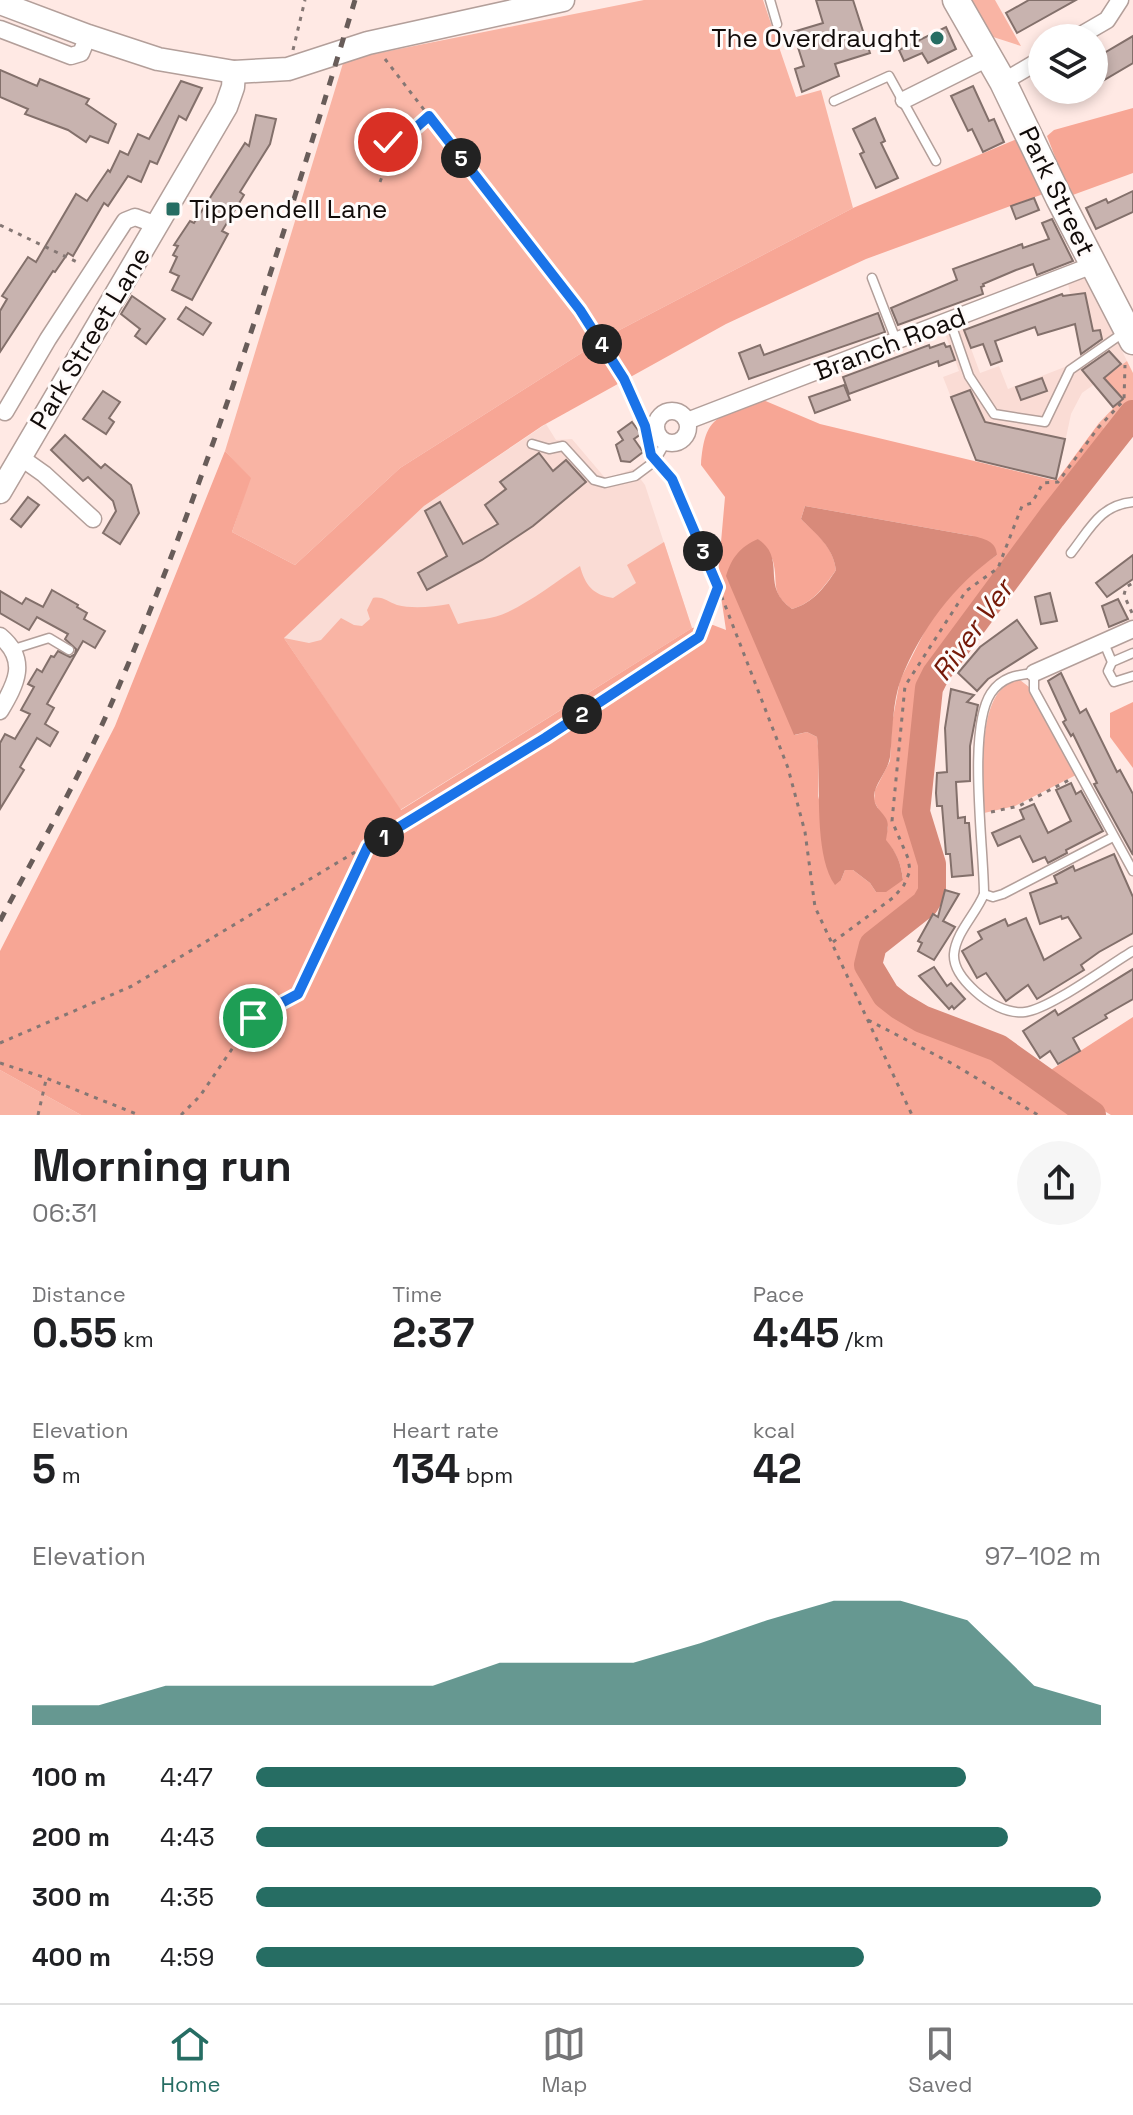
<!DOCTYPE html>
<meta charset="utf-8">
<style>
:root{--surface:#fff;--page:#f6f6f6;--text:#202124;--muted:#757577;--line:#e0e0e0;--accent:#266d63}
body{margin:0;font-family:"Space Grotesk",sans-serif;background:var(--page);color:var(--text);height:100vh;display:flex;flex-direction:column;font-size:30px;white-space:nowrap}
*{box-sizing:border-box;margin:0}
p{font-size:26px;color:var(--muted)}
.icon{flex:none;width:44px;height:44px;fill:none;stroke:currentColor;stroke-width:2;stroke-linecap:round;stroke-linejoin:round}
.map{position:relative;height:1115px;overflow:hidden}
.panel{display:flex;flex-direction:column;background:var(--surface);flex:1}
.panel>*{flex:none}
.controls{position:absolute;left:1028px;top:24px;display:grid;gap:16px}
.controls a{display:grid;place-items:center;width:80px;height:80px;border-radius:50%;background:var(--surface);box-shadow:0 4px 12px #0003;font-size:40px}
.pin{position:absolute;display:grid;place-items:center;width:68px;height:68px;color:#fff;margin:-34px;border:4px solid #fff;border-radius:50%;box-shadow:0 2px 8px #0007}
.km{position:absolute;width:40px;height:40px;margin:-20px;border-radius:50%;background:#222;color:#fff;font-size:22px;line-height:40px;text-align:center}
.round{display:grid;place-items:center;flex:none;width:84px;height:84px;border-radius:42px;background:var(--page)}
.summary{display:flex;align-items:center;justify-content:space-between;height:136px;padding:0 32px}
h1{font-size:44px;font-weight:600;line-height:60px}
.figures{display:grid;grid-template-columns:repeat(3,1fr);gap:12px;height:136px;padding:8px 32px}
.figures div{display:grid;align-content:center}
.figures b{font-size:40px;font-weight:600}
.figures small{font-size:22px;font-weight:400}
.figures p{font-size:22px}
.chart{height:224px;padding:16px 32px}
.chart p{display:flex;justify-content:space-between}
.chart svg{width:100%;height:144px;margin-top:8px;fill:var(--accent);opacity:.7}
ul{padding:0 32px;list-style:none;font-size:26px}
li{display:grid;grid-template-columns:128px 96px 1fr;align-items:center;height:60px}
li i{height:20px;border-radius:10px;background:var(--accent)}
.tabs{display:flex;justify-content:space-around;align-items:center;height:112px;border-top:2px solid var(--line);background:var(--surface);font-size:22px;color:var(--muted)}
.tabs a{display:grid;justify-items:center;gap:4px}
.tabs .on{color:var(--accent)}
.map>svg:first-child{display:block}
.built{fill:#fadcd5}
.green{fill:#f9b4a4}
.forest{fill:#f7a695;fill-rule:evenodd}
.water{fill:#d88a7a}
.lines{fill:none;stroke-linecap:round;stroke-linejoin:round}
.river{stroke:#d88a7a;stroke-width:28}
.building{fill:#c8b3af;stroke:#83706b;stroke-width:2}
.lane-casing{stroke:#b39f9a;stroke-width:11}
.street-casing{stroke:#b39f9a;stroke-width:19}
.secondary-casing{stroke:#b39f9a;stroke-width:25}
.primary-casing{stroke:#b39f9a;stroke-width:29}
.path{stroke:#857774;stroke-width:3;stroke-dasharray:4 6;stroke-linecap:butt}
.lane{stroke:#fff;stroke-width:8}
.street{stroke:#fff;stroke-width:16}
.secondary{stroke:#fff;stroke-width:22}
.primary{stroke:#fff;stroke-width:26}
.rail{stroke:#685c59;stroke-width:5;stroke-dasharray:10 10;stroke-linecap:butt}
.route-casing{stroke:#fff;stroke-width:16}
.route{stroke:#1a73e8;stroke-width:10}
.poi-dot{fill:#266d63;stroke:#fffbfa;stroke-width:3}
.labels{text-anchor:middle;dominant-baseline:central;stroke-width:6;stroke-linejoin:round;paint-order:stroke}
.poi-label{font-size:26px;fill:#110b09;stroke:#fffbfa;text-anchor:end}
.street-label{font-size:26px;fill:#110b09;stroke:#fffbfa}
.water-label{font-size:28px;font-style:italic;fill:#751908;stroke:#fffbfa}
</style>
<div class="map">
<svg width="1133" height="1115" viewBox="0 0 1133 1115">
<rect width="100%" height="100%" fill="#ffe9e4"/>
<!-- built -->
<g class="built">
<polygon points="1085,276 1127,361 1082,393 1071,414 1057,480 976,461 943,377 959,371 944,331 962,324 980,373 999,366 1008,389 1075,363 1082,357 1068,283"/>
<polygon points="546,424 556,440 572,439 606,479 633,469 645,485 692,628 400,810 284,638 424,506"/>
</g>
<!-- green -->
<g class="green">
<polygon points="644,0 763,0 796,97 821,90 853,208 610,335 400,468 295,565 232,532 250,478 225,451 344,60"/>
<polygon points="968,0 995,0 1021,46 987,35"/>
<polygon points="1127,361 1133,373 1133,407 1109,434 1099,423 1122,399 1104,378"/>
<path d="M664,542L692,628L400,810L284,638L309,643L321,640L341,618L354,625L362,626L370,619L367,610L373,598C383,596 388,602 397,605C412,609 433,607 449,604L458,624C474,619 493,620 508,612C533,600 557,581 580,566C585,585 593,595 613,598L636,583L627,565Z"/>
<path d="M1020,680L1029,687L1076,775L1015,806L984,813C984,779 974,685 1020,680Z"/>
<polygon points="0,1070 81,1115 0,1115"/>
</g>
<!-- forest -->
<g class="forest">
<polygon points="1133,108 1133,173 1070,196 1047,136 1054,130"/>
<path d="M1019,138L1046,193L866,259L726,324L542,426L424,506L284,638L401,810L692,628L713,625L726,630L718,576L725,497L701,465C705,413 718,419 761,399L820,424L1053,480H1057L1099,423L1109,434L1066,487L923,680L914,822L929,882L926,896L909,914L883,925L868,936L858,958L861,975L889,1007L920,1026L998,1057L1035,1086L1079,1115H81L0,1070V951L115,726L225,451L251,478L232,532L295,565L400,468L610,335L853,208ZM805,506L973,536L997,555L970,573L931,619L900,680L892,723L890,761L875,790L874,801L888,827L885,840C897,853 901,863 903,880L876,892L870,883L853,870H845L841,880L818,796L819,755L817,737L807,732L795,735L758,539C763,545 771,554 773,561C779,584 769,592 792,609C813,603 824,587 836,570C833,547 818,535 801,519Z"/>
<polygon points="1133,702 1133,768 1110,737 1110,713"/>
<polygon points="1133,1017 1133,1115 1111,1115 1043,1075"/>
</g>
<!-- water -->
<path class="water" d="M805,506L973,536C985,539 996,541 997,555C954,585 921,629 901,679C892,703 893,731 890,757C888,771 875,783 874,796C874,807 880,809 885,817C890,823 887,833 886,840C897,853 901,863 903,880L886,892H876L870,883L853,870H845L841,880L835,885C812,852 822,777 817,737L807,732L794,735L726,576C732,557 740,547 758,539C788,560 759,586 792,609C813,603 825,587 836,570C833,547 817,535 801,519Z"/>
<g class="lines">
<!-- river -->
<polyline class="river" points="1092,1115 998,1048 922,1019 900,1006 886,995 868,965 873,945 925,904 932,892 932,864 916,812 929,688 936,674 1052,517 1133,414"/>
</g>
<!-- building -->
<g class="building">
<polygon points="816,0 853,0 870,53 835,64 839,76 802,92 795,69 804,66 793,32 823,23"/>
<polygon points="1029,0 1076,0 1017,33 1006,13"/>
<polygon points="946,27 956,49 928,63 922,53 904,61 899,50"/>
<polygon points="1133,36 1133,63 1094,86 1094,59"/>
<polygon points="0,70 37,86 40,79 89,99 86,104 116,124 108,143 90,136 86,142 68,130 25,114 28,109 0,97"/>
<polygon points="181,81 202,88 186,120 179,116 157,164 150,161 141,182 128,176 108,206 104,203 73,256 68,253 55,272 53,271 0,352 0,311 7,299 2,296 28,257 36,262 76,194 87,201 108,170 110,172 120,151 128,155 138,134 149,139"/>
<polygon points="973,86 989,121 994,119 1004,142 983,152 972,129 968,131 951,96"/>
<polygon points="256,115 276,119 270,144 240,192 244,195 222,231 228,234 192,300 172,290 179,276 170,272 177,257 173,255 178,246 174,245 190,221 194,223 245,143 249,146"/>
<polygon points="875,118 885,141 881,143 898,178 876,188 860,154 864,152 853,129"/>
<polygon points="1133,191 1133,212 1096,229 1086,208 1106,199 1108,203"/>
<polygon points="1034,198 1039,210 1016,219 1011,206"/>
<polygon points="1052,219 1073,261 1037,275 1033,264 1016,270 983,284 984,286 981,287 983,294 898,325 891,308 957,280 953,269 1022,244 1023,248 1049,239 1042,223"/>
<polygon points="1085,293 1093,331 1100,330 1102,339 1081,354 1075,324 1038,335 1035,327 995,341 1002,361 991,365 983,344 971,348 964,330 1062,294 1063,296"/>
<polygon points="132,296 165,319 146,344 135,336 140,329 121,314"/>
<polygon points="186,307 211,323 203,335 178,319"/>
<polygon points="878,313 885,332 749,379 739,353 760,345 764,355"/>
<polygon points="944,343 946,347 950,346 955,360 939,366 938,361 849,394 843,377 929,345 930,348"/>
<polygon points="1109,351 1121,364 1104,378 1123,399 1113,407 1082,370"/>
<polygon points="1042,378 1047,391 1021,400 1016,387"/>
<polygon points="844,385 850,400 815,413 809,397"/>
<polygon points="970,390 985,422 1065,439 1056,479 976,460 951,397"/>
<polygon points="103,391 120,402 109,418 114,422 106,434 83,419"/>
<polygon points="632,422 641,434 634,439 643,452 630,462 621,461 616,445 623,440 618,432"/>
<polygon points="65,435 101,468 105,464 131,485 139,513 120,544 103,533 116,511 113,501 88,477 83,481 51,450"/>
<polygon points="539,453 553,471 566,460 586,482 533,526 482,560 427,590 418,573 447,556 425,511 440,502 463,544 498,524 485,505 506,489 500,482"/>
<polygon points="28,497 39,505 21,527 11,519"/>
<polygon points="1133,555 1133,579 1107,597 1096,583"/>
<polygon points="52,590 78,605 77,607 87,613 84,619 105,631 95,648 83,641 47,704 54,708 45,724 58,732 50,746 37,738 20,767 24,770 0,809 0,743 5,734 15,739 30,714 21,710 34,687 28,684 37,669 42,672 51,656 54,657 58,651 70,657 75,654 76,649 65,639 68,634 37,617 29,630 0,613 0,591 22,604 26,598 43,607"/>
<polygon points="1050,593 1057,621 1041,624 1035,597"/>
<polygon points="1118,599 1128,619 1109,627 1102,606"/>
<polygon points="1017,620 1037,648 988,679 977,691 958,673 980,647"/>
<polygon points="1061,673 1080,713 1086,709 1117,772 1120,770 1133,794 1133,855 1094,784 1097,783 1073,734 1071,736 1063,722 1066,720 1048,681"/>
<polygon points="951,689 974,695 967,702 978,705 970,746 970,781 956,782 958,818 965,817 965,823 969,823 973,875 952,877 950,854 946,854 942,806 937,806 936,793 937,773 947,772 945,728"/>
<polygon points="1071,783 1076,794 1081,791 1103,831 1066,850 1067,853 1048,863 1045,857 1033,862 1020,836 998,846 992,833 1024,819 1020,810 1034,804 1048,833 1071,821 1056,790"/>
<polygon points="1114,854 1133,897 1133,933 1099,952 1081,965 1084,970 1037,999 1028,985 1006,1001 986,973 977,978 962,951 982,939 978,932 1005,919 1008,926 1026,918 1044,960 1081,938 1068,917 1062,919 1061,916 1040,924 1030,893 1057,883 1054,876 1073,866 1075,871"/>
<polygon points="945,890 959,894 943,921 955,927 934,960 918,951 922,943 918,941 933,914 938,917"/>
<polygon points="934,967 947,986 951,983 965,999 954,1009 952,1006 949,1009 919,976"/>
<polygon points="1133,969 1133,999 1105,1015 1107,1018 1073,1038 1080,1051 1058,1064 1050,1051 1040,1058 1023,1031 1055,1010 1058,1015"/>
</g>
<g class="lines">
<!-- lane casing -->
<g class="lane-casing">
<g id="lane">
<polyline points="770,0 777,24"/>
<polyline points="834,101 889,76 936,161"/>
<polyline points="872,278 896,340"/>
<polyline points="950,321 969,376 994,414 1045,422 1070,370 1123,333"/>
<polyline points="532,444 549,449 563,446 594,480 605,483 635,476 655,461 666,442"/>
<path d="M1071,553C1090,529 1100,505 1133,502"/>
<polyline points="1104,643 1112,662 1108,671 1114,682 1133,676"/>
<polyline points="14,649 49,638 69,650"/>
<polyline points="1112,662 1133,653"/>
<path d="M1133,871L1034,690V673C1016,675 1002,677 991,693C967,729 984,848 984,894C976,914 956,932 954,954C953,968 965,982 975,991C988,1003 1007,1014 1025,1012C1050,1009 1109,965 1133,951"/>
<polyline points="984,894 993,897 1003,894 1113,837"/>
</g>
</g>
<!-- street casing -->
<g class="street-casing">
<g id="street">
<polyline points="0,29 71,56 81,53 88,36"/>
<polyline points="1076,38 1107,20 1120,0"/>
<polyline points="1003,82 1042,59"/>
<polyline points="904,100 988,58"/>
<circle cx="672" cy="427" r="16"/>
<polyline points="5,412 48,339 125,221 135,217 157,225"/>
<polyline points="687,421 1093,265"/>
<polyline points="20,457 44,474 93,519"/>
<path d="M0,636C29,660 16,684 0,711"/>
<polyline points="1034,673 1133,629"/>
</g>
</g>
<!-- secondary casing -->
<g class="secondary-casing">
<g id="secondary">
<polyline points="0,3 88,36 158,59 234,72 288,69 368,43 563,0"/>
<polyline points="0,492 226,107 233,87 234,72"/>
</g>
</g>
<!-- primary casing -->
<g class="primary-casing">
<polyline id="primary" points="956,0 1003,82 1059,198 1133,341"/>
</g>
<!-- path -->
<g class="path">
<polyline points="293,50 305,0"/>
<path d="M385,59C428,115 472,172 516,228C568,294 630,363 649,446"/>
<circle cx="396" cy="145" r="8"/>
<polyline points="402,140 429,116"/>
<polyline points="380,182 391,153"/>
<polyline points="0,225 79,263"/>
<polyline points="663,470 672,479 718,587 788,768 805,832 815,907 912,1115"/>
<polyline points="1132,613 1124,595 1126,587 1133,583"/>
<polyline points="991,812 1019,806 1069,780"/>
<polyline points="833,942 894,897 904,885 910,871 908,858 892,821 905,686 966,591 998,568 1022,506 1032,503 1043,483 1058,482 1098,428 1124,400 1125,365"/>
<polyline points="868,1020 953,1064 1038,1115"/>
<polyline points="0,1043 132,986 545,738 699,637 718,587"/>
<polyline points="0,1063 46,1078 139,1115"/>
<polyline points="38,1115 46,1080"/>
<polyline points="181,1115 200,1096 253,1018 298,994 368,846"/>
</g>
<!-- lane -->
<use href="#lane" class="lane"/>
<!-- street -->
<use href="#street" class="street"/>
<!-- secondary -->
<use href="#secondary" class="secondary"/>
<!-- primary -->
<use href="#primary" class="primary"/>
<!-- rail -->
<path class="rail" d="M0,921C35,854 75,786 106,716C207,485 282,242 355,0"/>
</g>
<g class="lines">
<!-- route casing -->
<g class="route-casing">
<polyline id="route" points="253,1018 298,994 368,846 545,738 699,637 718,587 672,479 651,455 645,426 624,379 580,310 429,116 402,140 395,137 388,142"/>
</g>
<!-- route -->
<use href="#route" class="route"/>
</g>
<!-- markers -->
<g class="poi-dot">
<circle cx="937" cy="38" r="8"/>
<rect x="165" y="201" width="16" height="16" rx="4"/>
</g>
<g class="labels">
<!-- poi labels -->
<g class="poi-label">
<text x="921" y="38">The Overdraught</text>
<text x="189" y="209" text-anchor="start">Tippendell Lane</text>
</g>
<!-- street labels -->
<g class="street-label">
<text transform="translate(1057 191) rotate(64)">Park Street</text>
<text transform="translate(90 338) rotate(-59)">Park Street Lane</text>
<text transform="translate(890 344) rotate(-21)">Branch Road</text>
</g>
<!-- water labels -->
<g class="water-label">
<text transform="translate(972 630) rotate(-54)">River Ver</text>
</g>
</g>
</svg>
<div class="controls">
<a><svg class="icon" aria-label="layers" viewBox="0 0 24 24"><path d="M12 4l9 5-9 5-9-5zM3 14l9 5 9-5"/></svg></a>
</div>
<div class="pin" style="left:253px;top:1018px;background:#1e9e55"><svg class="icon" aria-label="arrive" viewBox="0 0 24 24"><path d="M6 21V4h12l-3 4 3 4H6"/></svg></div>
<div class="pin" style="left:388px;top:142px;background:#d93025"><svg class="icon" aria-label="check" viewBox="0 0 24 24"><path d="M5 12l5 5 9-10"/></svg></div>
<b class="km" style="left:384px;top:837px">1</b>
<b class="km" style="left:582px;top:714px">2</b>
<b class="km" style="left:703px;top:551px">3</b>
<b class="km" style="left:602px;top:344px">4</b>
<b class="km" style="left:461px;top:158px">5</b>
</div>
<section class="panel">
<div class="summary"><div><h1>Morning run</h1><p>06:31</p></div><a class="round"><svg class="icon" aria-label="share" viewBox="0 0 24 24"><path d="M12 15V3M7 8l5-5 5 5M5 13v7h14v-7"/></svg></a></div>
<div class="figures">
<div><p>Distance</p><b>0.55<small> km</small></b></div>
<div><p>Time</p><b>2:37</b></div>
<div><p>Pace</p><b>4:45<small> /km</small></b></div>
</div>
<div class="figures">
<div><p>Elevation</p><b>5<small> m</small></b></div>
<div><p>Heart rate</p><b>134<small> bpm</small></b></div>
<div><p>kcal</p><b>42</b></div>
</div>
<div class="chart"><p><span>Elevation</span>97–102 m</p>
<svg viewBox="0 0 160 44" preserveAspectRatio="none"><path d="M0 44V38L10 38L20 32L30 32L40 32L50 32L60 32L70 25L80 25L90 25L100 19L110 12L120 6L130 6L140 12L150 32L160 38V44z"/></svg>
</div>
<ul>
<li><b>100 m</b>4:47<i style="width:84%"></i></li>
<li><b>200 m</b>4:43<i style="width:89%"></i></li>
<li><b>300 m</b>4:35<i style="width:100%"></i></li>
<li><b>400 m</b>4:59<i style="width:72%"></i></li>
</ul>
</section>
<nav class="tabs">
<a class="on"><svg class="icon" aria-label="home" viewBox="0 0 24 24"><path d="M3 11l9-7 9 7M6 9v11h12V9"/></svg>Home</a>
<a><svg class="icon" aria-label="map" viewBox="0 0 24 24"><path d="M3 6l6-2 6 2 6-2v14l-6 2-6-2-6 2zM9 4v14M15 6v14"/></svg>Map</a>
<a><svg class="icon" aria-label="saved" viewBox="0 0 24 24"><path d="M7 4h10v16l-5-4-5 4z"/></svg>Saved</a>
</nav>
